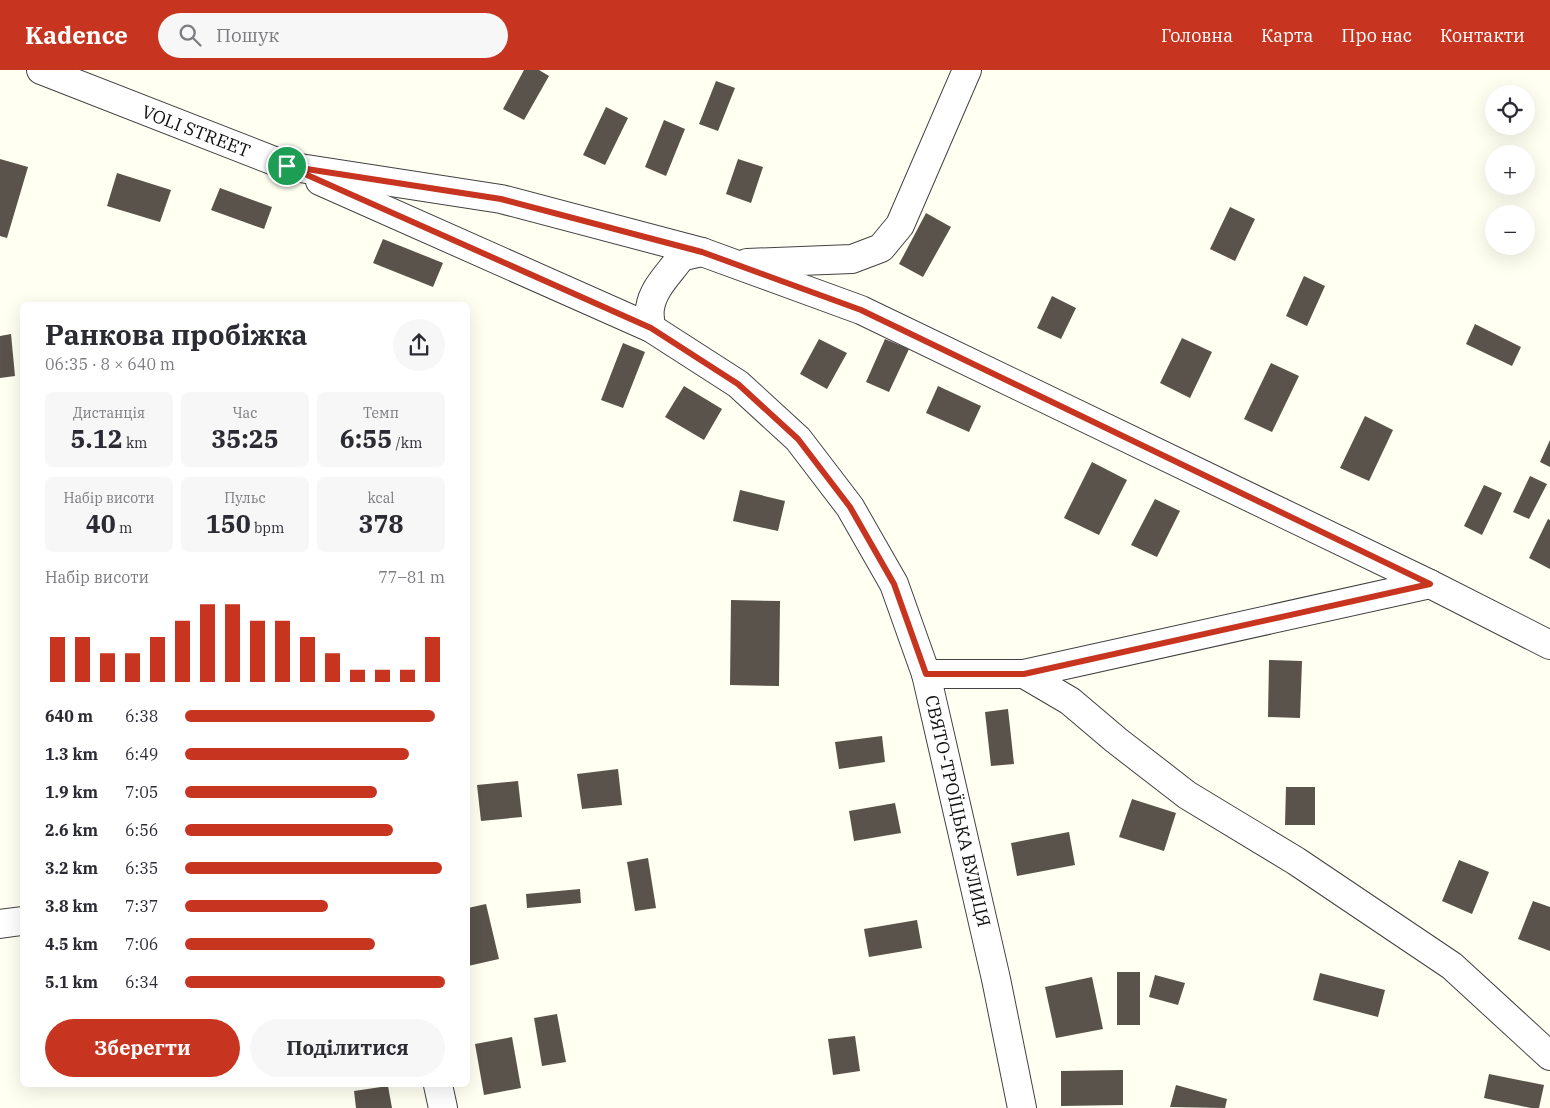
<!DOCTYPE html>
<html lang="uk">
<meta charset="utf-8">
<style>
:root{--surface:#fff;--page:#f7f7f7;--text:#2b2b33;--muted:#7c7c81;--accent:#c73520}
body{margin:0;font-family:"IBM Plex Serif",serif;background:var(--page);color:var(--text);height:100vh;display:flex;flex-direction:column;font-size:19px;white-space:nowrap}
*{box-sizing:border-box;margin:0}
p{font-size:16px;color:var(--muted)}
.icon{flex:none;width:28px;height:28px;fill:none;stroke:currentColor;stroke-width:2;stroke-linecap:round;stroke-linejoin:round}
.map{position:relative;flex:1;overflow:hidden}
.drawer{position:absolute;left:20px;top:232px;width:450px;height:785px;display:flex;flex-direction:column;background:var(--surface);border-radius:8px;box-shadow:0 5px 20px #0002}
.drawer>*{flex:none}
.tools{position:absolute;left:1485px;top:15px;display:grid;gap:10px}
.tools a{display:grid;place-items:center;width:50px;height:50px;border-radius:50%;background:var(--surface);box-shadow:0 5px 20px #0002;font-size:25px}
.pin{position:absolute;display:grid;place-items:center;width:42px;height:42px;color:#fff;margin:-21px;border:2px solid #fff;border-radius:50%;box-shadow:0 1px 5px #0007}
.round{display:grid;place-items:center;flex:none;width:52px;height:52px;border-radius:26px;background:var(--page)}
.head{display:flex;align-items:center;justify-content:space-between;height:85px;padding:0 25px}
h1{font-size:28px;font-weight:800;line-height:38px}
.figures{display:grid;grid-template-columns:repeat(3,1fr);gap:8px;height:85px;padding:5px 25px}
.figures div{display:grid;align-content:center;border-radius:8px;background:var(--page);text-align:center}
.figures b{font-size:25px;font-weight:800}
.figures small{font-size:14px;font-weight:400}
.figures p{font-size:14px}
.chart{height:140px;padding:10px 25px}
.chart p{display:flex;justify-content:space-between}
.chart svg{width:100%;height:90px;margin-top:5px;stroke:var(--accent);stroke-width:6}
.primary-button{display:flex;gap:10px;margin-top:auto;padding:10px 25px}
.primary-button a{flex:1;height:58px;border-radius:30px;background:var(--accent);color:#fff;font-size:20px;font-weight:800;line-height:58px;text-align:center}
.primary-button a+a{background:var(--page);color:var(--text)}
ul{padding:0 25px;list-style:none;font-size:16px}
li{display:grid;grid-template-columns:80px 60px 1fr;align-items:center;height:38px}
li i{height:12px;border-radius:6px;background:var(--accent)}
header{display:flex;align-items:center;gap:30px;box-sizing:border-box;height:70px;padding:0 25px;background:var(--accent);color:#fff}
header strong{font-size:24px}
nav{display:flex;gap:28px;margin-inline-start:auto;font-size:18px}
.search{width:350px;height:45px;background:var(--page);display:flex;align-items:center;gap:12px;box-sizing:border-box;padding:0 18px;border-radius:28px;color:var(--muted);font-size:19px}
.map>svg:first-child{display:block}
.building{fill:#59534b}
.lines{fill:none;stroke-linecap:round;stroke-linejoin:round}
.minor-casing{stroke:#424242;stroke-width:30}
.minor{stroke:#fff;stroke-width:28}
.route-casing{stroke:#fff;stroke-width:10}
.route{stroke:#c73520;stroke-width:6}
.labels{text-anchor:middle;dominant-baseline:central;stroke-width:5;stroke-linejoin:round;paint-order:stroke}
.street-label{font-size:18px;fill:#0f0f0f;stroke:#fff}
</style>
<header>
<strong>Kadence</strong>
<div class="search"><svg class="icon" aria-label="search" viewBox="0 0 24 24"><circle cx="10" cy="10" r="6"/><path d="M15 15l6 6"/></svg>Пошук</div>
<nav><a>Головна</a><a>Карта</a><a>Про нас</a><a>Контакти</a></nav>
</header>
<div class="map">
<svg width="1550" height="1038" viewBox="0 0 1550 1038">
<rect width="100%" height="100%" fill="#fffff2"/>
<!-- building -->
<g class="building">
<polygon points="524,0 539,0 549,6 524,50 503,39"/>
<polygon points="716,11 735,18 718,61 699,54"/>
<polygon points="606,37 628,48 605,95 583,85"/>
<polygon points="664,50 685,59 666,106 645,97"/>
<polygon points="0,89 28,97 7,168 0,166"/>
<polygon points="738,89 763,97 751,133 726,124"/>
<polygon points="117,103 171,120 160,152 107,136"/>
<polygon points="220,118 272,137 264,159 211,140"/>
<polygon points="1230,137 1255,149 1235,191 1210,179"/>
<polygon points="926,143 951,157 923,207 899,194"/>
<polygon points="383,169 443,193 433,217 373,193"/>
<polygon points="1304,206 1325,216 1307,256 1286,246"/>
<polygon points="1052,226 1076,238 1061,269 1037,258"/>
<polygon points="1475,254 1521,277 1512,296 1466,274"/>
<polygon points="11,264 15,306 0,308 0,266"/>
<polygon points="1182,268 1212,282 1190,328 1160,313"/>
<polygon points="819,269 847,283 827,319 800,304"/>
<polygon points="885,269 909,279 889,322 866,312"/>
<polygon points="623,273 645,282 623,338 601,330"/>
<polygon points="1271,293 1299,306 1272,362 1244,349"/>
<polygon points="684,316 722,339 704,370 665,347"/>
<polygon points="938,316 981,336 969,362 926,343"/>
<polygon points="1365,346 1393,360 1369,411 1340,398"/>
<polygon points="1550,370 1550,397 1540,392"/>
<polygon points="1092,392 1127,410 1099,465 1064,448"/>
<polygon points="1530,406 1547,414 1529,449 1513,442"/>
<polygon points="1484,415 1502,423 1482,465 1464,456"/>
<polygon points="740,420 785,431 778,461 733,451"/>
<polygon points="1155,429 1180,441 1157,487 1131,475"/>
<polygon points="1548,449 1550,450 1550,499 1529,488"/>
<polygon points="731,530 780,531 779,616 730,615"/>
<polygon points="1269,590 1302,591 1300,648 1268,647"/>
<polygon points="1008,639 1014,694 991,696 985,642"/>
<polygon points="882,666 885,692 839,699 835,672"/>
<polygon points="618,699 622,735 582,739 577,704"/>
<polygon points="518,711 522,747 481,751 477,715"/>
<polygon points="1286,717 1315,717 1315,755 1285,755"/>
<polygon points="1132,729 1176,743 1164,781 1119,767"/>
<polygon points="895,733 901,763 854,771 849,741"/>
<polygon points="1069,762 1075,795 1017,806 1011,773"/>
<polygon points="648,788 656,838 635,841 627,792"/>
<polygon points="1459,790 1489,802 1472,844 1442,831"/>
<polygon points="580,819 581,833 527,838 526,824"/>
<polygon points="1533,831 1550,837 1550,881 1518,869"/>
<polygon points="486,834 499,889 468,896 468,838"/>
<polygon points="917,850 922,878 869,887 864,859"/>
<rect x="1117" y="902" width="23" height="53"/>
<polygon points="1320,903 1385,920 1378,947 1313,930"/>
<polygon points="1155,905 1185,913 1178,935 1149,927"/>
<polygon points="1092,907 1103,959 1056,968 1045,917"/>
<polygon points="557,944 566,992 542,996 534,948"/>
<polygon points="855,966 860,1001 833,1005 828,969"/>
<polygon points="512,967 521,1018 484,1025 475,974"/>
<polygon points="1123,1000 1123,1035 1061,1036 1061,1001"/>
<polygon points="1489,1004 1544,1015 1539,1038 1531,1038 1484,1028"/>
<polygon points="1176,1015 1227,1029 1225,1038 1170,1037"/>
<polygon points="388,1016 392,1038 356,1038 354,1021"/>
</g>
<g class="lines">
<!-- minor casing -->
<g class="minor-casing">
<g id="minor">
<polyline points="41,0 287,96 501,129 702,182 861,240 1430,514 1550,575"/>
<polyline points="320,111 651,258 738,314 798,369 850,437 894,514 926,604 996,909 1022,1038"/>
<polyline points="747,193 852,189 881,178 900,155 967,0"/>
<path d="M651,258C650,251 649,244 650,238C653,218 670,203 681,187L702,182"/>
<polyline points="926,604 1024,604 1430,514"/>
<polyline points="1024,604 1070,631 1116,670 1187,725 1296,791 1452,896 1550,986"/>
<polyline points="0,854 22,851"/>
<polyline points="438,1015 443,1038"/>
</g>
</g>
<!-- minor -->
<use href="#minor" class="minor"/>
</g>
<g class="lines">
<!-- route casing -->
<g class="route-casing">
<polygon id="route" points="287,96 501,129 702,182 861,240 1430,514 1024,604 926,604 894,514 850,437 798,369 738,314 651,258"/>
</g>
<!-- route -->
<use href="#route" class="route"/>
</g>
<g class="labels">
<!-- street labels -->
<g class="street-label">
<text transform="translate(196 61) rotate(21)">VOLI STREET</text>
<text transform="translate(958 741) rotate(77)">СВЯТО-ТРОЇЦЬКА ВУЛИЦЯ</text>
</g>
</g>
</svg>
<div class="tools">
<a><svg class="icon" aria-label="locate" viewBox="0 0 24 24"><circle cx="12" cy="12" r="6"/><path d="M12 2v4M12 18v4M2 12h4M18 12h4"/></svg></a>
<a>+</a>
<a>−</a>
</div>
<div class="pin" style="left:287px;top:96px;background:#1e9e55"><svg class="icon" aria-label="arrive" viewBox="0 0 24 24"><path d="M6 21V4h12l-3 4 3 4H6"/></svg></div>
<section class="drawer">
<div class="head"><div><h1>Ранкова пробіжка</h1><p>06:35 · 8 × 640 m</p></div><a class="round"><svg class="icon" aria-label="share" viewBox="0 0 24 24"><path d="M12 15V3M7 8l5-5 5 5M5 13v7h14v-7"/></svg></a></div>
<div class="figures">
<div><p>Дистанція</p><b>5.12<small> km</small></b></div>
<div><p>Час</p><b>35:25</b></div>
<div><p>Темп</p><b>6:55<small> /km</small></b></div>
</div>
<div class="figures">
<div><p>Набір висоти</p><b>40<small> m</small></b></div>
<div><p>Пульс</p><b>150<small> bpm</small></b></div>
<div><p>kcal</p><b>378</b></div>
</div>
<div class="chart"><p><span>Набір висоти</span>77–81 m</p>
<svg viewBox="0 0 160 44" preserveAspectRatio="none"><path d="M5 44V22M15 44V22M25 44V30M35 44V30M45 44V22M55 44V14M65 44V6M75 44V6M85 44V14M95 44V14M105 44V22M115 44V30M125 44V38M135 44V38M145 44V38M155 44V22"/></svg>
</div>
<ul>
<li><b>640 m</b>6:38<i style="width:96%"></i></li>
<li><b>1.3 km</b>6:49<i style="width:86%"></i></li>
<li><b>1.9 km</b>7:05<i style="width:74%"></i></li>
<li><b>2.6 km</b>6:56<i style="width:80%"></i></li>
<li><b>3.2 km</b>6:35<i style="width:99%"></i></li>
<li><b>3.8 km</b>7:37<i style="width:55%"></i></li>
<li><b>4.5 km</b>7:06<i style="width:73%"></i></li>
<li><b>5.1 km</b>6:34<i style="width:100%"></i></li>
</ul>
<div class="primary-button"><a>Зберегти</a><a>Поділитися</a></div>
</section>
</div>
